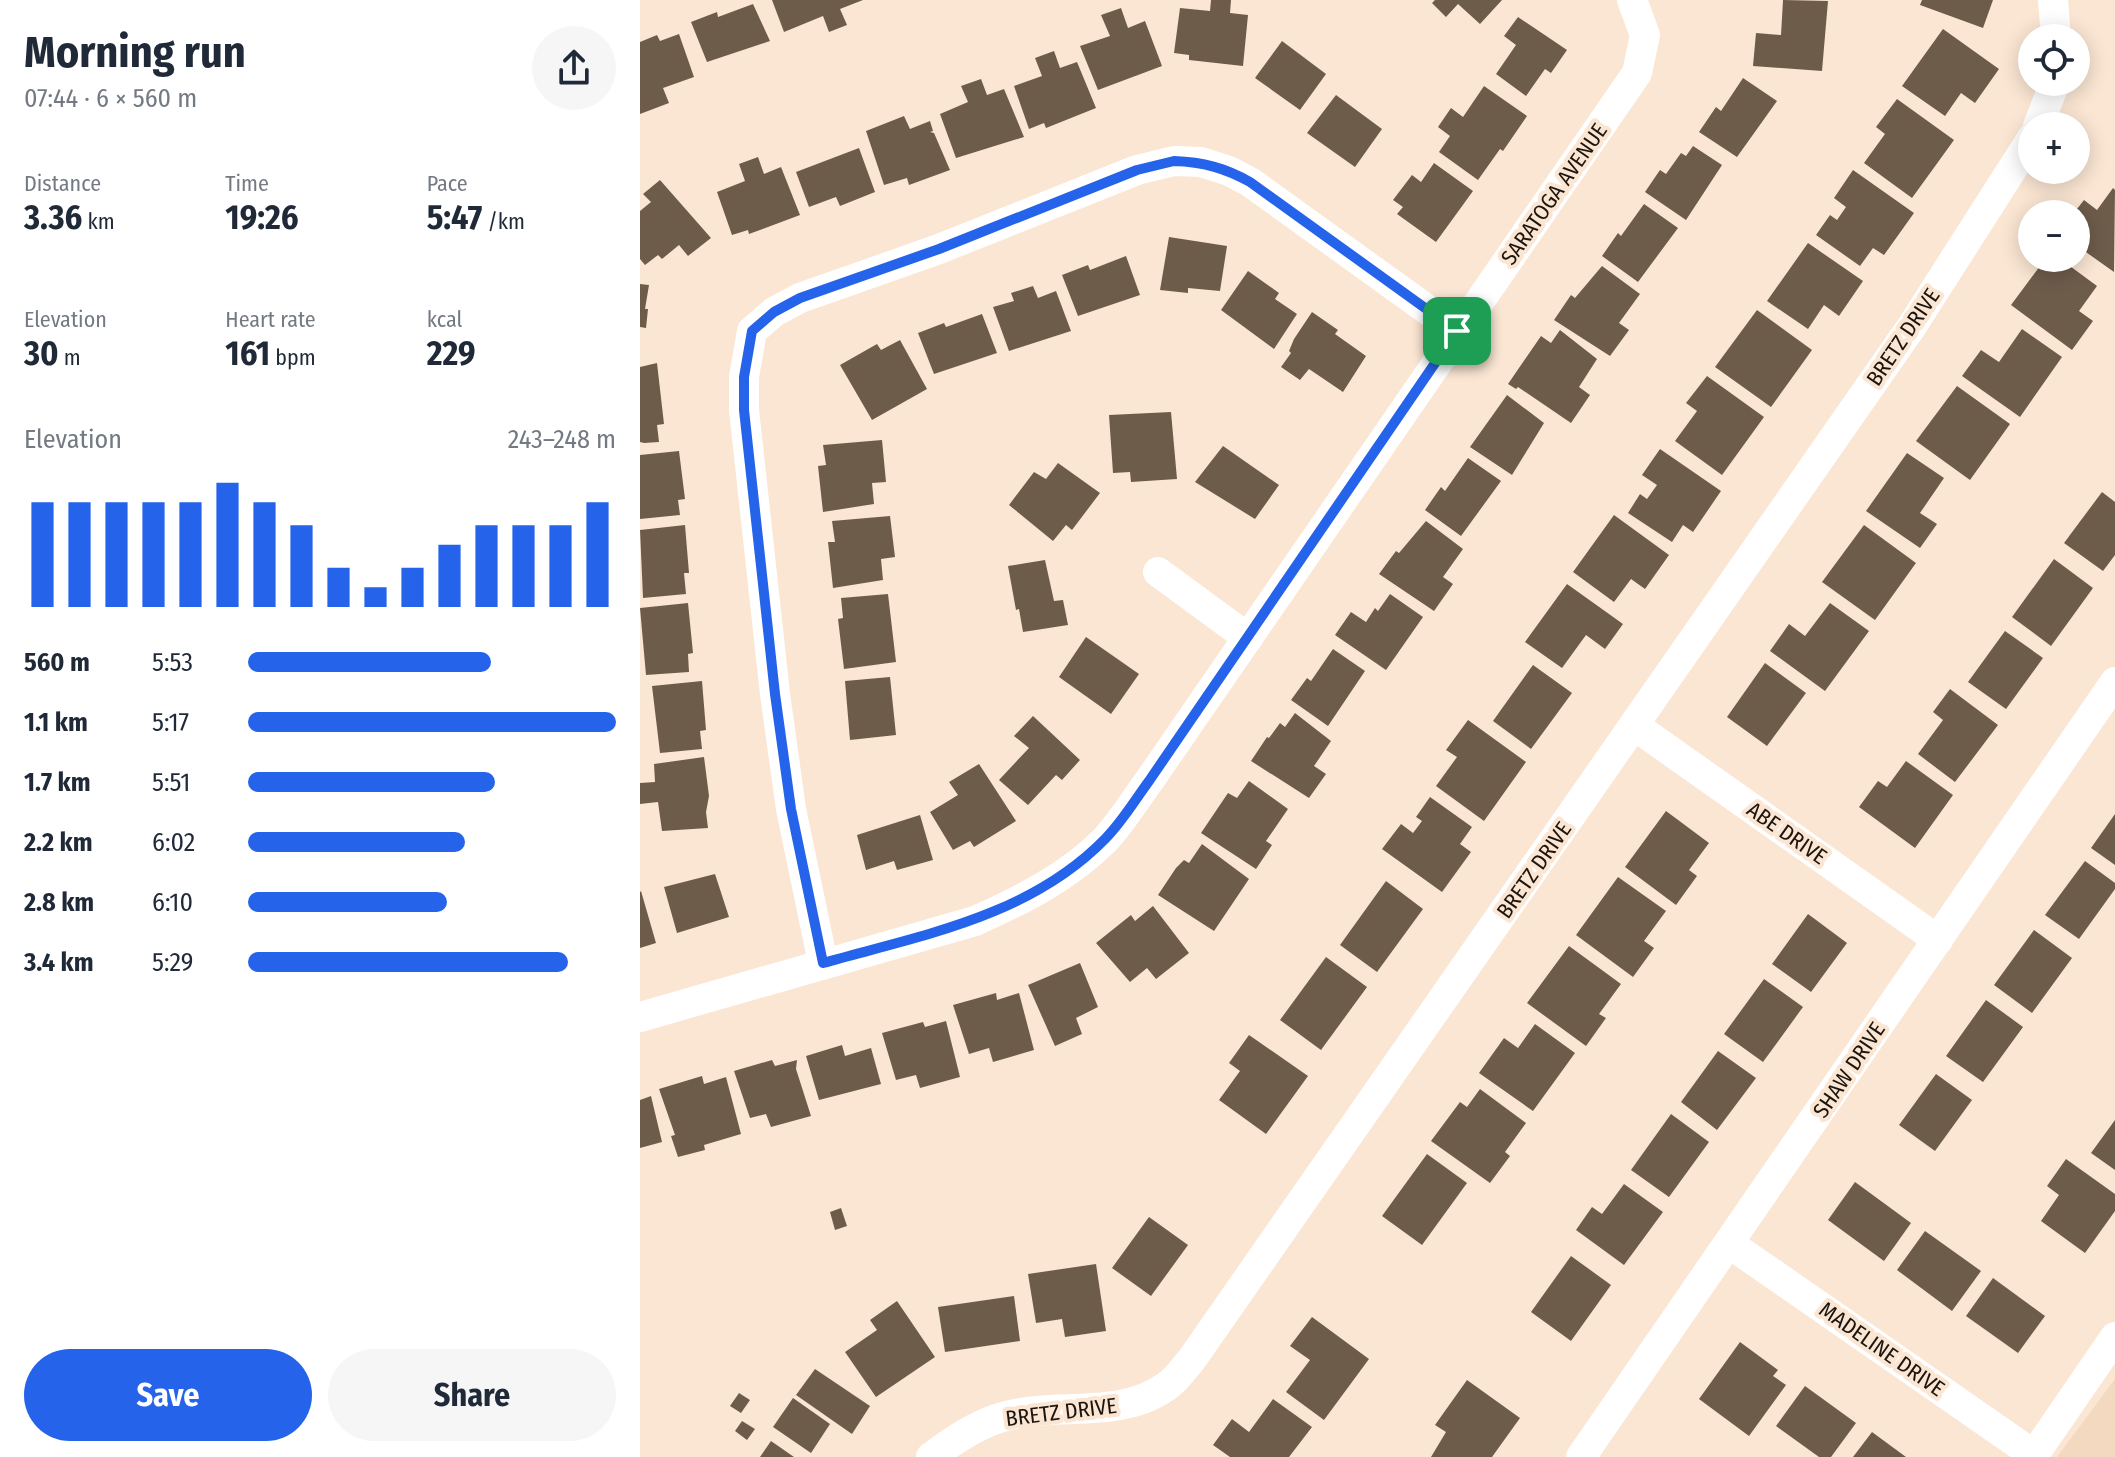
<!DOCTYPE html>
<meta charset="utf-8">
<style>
:root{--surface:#fff;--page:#f6f6f7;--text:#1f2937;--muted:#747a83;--accent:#2563eb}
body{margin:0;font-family:"Fira Sans Condensed",sans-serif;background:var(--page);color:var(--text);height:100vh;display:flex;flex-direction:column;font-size:30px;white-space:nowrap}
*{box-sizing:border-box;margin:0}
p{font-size:26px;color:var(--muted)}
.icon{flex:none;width:44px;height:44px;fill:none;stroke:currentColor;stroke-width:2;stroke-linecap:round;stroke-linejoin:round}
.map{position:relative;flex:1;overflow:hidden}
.drawer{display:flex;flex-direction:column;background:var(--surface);width:640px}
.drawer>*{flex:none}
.controls{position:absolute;left:1378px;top:24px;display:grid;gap:16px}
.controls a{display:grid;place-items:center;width:72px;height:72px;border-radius:50%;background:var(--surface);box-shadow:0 4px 20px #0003;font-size:40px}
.pin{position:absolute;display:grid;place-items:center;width:68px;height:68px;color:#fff;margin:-34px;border-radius:16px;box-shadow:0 4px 12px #0006}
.round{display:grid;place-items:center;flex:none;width:84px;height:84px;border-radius:42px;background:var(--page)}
.headline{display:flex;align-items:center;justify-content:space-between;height:136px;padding:0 24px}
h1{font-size:44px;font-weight:700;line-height:60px}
.figures{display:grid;grid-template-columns:repeat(3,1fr);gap:12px;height:136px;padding:8px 24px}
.figures div{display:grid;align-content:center}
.figures b{font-size:34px;font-weight:700}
.figures small{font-size:22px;font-weight:400}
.figures p{font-size:22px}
.chart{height:224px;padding:16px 24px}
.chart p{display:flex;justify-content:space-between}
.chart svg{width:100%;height:144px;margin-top:8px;stroke:var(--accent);stroke-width:6}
.primary-button{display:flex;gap:16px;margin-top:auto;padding:16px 24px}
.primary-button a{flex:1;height:92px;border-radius:48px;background:var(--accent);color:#fff;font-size:32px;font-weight:700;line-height:92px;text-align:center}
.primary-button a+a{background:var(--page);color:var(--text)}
ul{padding:0 24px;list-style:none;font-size:26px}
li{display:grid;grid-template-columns:128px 96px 1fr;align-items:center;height:60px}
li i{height:20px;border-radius:10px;background:var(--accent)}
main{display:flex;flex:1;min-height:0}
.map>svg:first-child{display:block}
.built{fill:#f3d9c0}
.building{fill:#6e5c4b}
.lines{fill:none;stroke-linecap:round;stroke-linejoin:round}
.minor{stroke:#fff;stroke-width:30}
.route-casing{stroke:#fff;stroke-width:16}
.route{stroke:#2563eb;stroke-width:10}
.labels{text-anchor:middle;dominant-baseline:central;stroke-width:8;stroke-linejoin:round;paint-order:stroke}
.street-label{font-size:22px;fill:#1c150e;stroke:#fbe6d3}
</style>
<main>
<section class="drawer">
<div class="headline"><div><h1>Morning run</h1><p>07:44 · 6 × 560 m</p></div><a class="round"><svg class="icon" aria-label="share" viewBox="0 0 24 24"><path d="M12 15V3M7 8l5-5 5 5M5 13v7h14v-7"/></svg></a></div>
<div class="figures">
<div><p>Distance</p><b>3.36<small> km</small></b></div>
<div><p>Time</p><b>19:26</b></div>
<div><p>Pace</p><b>5:47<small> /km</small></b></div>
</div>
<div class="figures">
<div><p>Elevation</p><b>30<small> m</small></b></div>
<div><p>Heart rate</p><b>161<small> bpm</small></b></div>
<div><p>kcal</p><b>229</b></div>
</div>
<div class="chart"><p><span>Elevation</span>243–248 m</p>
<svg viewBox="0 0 160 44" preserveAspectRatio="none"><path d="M5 44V12M15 44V12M25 44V12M35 44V12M45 44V12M55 44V6M65 44V12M75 44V19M85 44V32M95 44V38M105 44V32M115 44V25M125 44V19M135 44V19M145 44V19M155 44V12"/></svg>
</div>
<ul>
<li><b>560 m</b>5:53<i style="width:66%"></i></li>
<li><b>1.1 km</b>5:17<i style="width:100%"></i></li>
<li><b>1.7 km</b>5:51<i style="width:67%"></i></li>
<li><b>2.2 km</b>6:02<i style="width:59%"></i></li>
<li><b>2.8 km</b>6:10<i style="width:54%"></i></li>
<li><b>3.4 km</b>5:29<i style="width:87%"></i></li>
</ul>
<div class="primary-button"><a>Save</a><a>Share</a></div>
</section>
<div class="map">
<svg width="1475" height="1457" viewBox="0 0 1475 1457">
<rect width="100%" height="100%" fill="#fbe6d3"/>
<!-- built -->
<polygon class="built" points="1475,1379 1475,1457 1417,1457"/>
<!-- building -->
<g class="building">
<polygon points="132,0 223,0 200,9 207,25 189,32 183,16 144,32"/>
<polygon points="571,0 591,0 590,13 608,15 603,66 549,60 549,55 534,53 540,8 570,11"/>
<polygon points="795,0 862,0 840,24 818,4 806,17 792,3"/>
<polygon points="1143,0 1188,1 1182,71 1113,66 1116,33 1141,35"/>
<polygon points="1282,0 1353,0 1343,28 1280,5"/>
<polygon points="113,4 130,41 67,62 51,22 77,12 78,17"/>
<polygon points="481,8 488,28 505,21 522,66 458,90 440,46 470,36 461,15"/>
<polygon points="878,17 927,50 911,73 905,69 886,96 856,74 876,45 864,36"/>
<polygon points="1303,29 1359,69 1335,103 1321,93 1305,116 1262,86"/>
<polygon points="39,34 54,77 23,88 29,103 0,114 0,42 17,35 20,41"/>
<polygon points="642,41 686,74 660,110 615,78"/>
<polygon points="414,51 420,68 437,62 456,108 406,128 404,123 389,129 374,86 402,76 395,58"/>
<polygon points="1103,78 1137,101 1097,157 1059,132 1076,107 1081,111"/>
<polygon points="341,79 347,95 364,89 384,137 316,158 300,114 328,102 321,86"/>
<polygon points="844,86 887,116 863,151 860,149 838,180 799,152 810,136 798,127 811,108 823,117"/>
<polygon points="696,95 742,129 715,167 667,133"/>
<polygon points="1257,99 1314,140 1272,198 1224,163 1245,134 1236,127"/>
<polygon points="264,116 270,129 290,121 293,131 290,132 294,133 310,170 269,185 267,178 244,185 226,131"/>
<polygon points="1053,146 1082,165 1046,220 1005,192 1020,170 1026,174 1041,153 1046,156"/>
<polygon points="219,148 235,192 200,206 196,197 169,207 156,172"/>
<polygon points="118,157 124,174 141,167 160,215 109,234 108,230 92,235 77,192 105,181 99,164"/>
<polygon points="794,163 833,191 796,242 757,214 763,207 753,200 772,175 781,182"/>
<polygon points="1213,170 1274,213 1244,255 1233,248 1220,266 1176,235 1190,215 1197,220 1206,207 1194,198"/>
<polygon points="20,180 71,238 48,256 39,245 22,259 18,255 5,265 0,259 0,211 11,202 3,194"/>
<polygon points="1473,188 1475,190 1474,272 1436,245 1436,214 1433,214 1444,200 1457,210"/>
<polygon points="1004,204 1038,228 998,282 962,256 978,233 981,236"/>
<polygon points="529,237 587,246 580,291 548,288 548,293 520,290"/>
<polygon points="1168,243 1223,281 1199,316 1184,305 1168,329 1127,301"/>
<polygon points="486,256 500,295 438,316 422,275 448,265 450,270"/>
<polygon points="1406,258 1419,258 1457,286 1439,311 1453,321 1432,350 1371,305"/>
<polygon points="962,266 1000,294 979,323 989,330 970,356 914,320 931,295 935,298"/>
<polygon points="608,271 639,293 635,299 657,314 634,349 581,310"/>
<polygon points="0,284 9,285 5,309 8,309 6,328 0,327"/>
<polygon points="393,286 398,298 416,291 431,331 369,351 353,307 374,301 371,293"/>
<polygon points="1117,310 1172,350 1131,407 1075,367"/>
<polygon points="672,312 698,330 695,334 726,356 703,392 669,369 660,380 641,367 651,353 649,351 654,339"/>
<polygon points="342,314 357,353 294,374 278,333 304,323 306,327"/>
<polygon points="1382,329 1422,357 1380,417 1322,376 1341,350 1359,362"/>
<polygon points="920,330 957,359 939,387 950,395 931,423 878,387 876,389 868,384 901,336 911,343"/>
<polygon points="260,340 287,389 232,420 200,365 237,344 241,350"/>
<polygon points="17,363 24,424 17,425 19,442 4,443 0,442 0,367"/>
<polygon points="1067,376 1124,417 1082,475 1035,441 1057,411 1046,403"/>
<polygon points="1317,386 1370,424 1330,480 1276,441"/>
<polygon points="867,395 904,423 872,475 830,447"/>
<polygon points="531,412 537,479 491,482 490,472 473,473 469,415"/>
<polygon points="242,440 246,482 232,483 234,504 183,512 178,466 186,465 183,445"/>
<polygon points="583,446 639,485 615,519 555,482"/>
<polygon points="1020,449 1081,491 1053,532 1043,525 1032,542 988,513 1000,494 1007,499 1017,485 1002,475"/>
<polygon points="39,451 45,499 38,500 40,515 0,519 0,455"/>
<polygon points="1267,453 1304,478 1280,513 1297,524 1280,548 1226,511"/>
<polygon points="828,458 861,481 821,536 785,510 801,487 805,491"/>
<polygon points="418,463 460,493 432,530 426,525 413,541 369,505 394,472 406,479"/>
<polygon points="1462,492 1475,502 1475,555 1463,571 1424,543"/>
<polygon points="974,515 1029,555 1005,589 991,579 974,602 933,572"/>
<polygon points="250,516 255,557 241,559 243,580 193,588 188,542 195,542 192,521"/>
<polygon points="786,521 823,549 803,577 813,584 794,611 739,574 756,551 759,553"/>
<polygon points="45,525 49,573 44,573 46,594 3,598 0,530"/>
<polygon points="1224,525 1276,563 1235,620 1182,582"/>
<polygon points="1414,559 1453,588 1411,646 1372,617"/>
<polygon points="405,560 414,601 423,600 428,625 383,632 379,609 376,610 368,566"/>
<polygon points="927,584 983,624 965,649 946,635 922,668 885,642"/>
<polygon points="248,594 256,662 204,669 198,619 203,618 201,598"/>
<polygon points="750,594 783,617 746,670 695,635 711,612 726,622 735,608 738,611"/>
<polygon points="48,603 53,653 48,654 49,672 6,675 0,608"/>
<polygon points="1190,603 1229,631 1185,691 1130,651 1149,624 1165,636"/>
<polygon points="1365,631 1403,658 1366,709 1328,682"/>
<polygon points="446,637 499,674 471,714 419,677"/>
<polygon points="693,649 725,671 688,726 651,700 667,678 671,681"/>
<polygon points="1125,663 1166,693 1127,746 1087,717"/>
<polygon points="893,665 932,693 891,749 853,721"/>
<polygon points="250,677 256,735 210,740 205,681"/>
<polygon points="62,681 66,730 60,731 62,749 20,753 12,686"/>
<polygon points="1310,689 1358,725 1315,782 1278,754 1303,720 1293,712"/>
<polygon points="655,713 691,741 674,766 686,774 669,798 611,761 627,737 629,738 640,723 645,727"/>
<polygon points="393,716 440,760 422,780 416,775 388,805 359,780 389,748 374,736"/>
<polygon points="828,720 886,762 844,821 796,786 817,757 806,750"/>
<polygon points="64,757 69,796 66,812 68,828 22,831 18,802 0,804 0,783 15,782 14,764"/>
<polygon points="1266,761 1313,795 1275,848 1219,807 1238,781 1247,787"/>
<polygon points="339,764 376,821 334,847 330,841 313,850 290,812 318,795 309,782"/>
<polygon points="609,781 648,809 626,841 632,845 616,869 561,833 588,793 597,798"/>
<polygon points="790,797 832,827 820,844 831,852 802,892 742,849 761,824 773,833 782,821 776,817"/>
<polygon points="1026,811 1069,843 1049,870 1057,876 1036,905 985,867"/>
<polygon points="1475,814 1475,865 1451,848"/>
<polygon points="280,815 293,860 257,870 254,861 226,870 217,835"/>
<polygon points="562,844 609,879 574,931 518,895 536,868 544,860 549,863"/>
<polygon points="1445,861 1475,883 1475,889 1439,939 1405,915"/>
<polygon points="75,874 89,917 37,933 24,887"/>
<polygon points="978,877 1026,911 1004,941 1014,948 993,977 936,935"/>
<polygon points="746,881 783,909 737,972 700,945"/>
<polygon points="1,891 16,943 0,948 0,892"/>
<polygon points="513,906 549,953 516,979 507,968 490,982 456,943 491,915 495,921"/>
<polygon points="1168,914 1207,943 1171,992 1132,964"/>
<polygon points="1394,930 1432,958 1392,1013 1354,985"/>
<polygon points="929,946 981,984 959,1014 966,1018 946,1046 887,1003"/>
<polygon points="686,957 727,987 681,1050 640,1020"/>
<polygon points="440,963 458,1007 436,1018 442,1034 415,1046 388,985"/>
<polygon points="1124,979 1163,1007 1123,1062 1084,1034"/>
<polygon points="356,993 357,1000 379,993 394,1050 353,1062 349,1048 329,1054 313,1005"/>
<polygon points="1346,1000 1383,1027 1343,1082 1306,1056"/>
<polygon points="306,1021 320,1077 280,1088 276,1075 256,1080 242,1033 283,1022 285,1027"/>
<polygon points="895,1024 935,1053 893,1111 839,1073 864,1038 878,1048"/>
<polygon points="609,1035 668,1076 626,1134 579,1100 600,1071 589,1063"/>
<polygon points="202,1045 205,1056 231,1048 241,1084 179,1100 166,1056"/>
<polygon points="1078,1051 1116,1078 1077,1130 1041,1102"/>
<polygon points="132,1060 135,1066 157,1060 156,1069 171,1116 131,1127 126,1114 110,1118 94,1071"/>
<polygon points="1296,1074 1332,1100 1295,1151 1259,1125"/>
<polygon points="62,1076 64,1084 86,1077 101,1134 64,1145 65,1150 38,1157 31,1136 35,1135 19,1089"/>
<polygon points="840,1089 886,1123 865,1152 870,1156 850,1183 791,1141 820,1102 827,1107"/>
<polygon points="11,1096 22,1142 0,1148 0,1100"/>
<polygon points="1031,1114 1069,1142 1029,1197 991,1170"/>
<polygon points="1475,1120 1475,1170 1451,1153"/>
<polygon points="787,1154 827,1183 782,1245 742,1216"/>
<polygon points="1426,1159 1475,1194 1475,1211 1445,1253 1401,1221 1419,1195 1407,1186"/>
<polygon points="1215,1182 1271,1223 1244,1261 1188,1220"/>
<polygon points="984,1184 1023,1212 984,1265 936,1230 952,1207 962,1214"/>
<polygon points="201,1208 207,1226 195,1230 190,1212"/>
<polygon points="509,1217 548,1245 511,1296 472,1268"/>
<polygon points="1285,1231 1341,1271 1312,1311 1257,1270"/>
<polygon points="931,1256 971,1285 931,1341 891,1312"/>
<polygon points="456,1264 466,1331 425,1337 422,1319 396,1323 388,1274"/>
<polygon points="1353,1278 1405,1316 1378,1353 1326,1316"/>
<polygon points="374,1296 380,1341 305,1352 298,1307"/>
<polygon points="257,1301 295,1357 236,1397 205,1352 237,1330 230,1320"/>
<polygon points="672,1317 729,1359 684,1420 646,1392 670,1360 650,1346"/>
<polygon points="1100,1342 1138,1370 1133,1376 1146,1385 1109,1436 1059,1399"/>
<polygon points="175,1369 230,1406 212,1434 156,1395"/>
<polygon points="827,1380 880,1418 852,1457 791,1457 806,1432 795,1425"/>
<polygon points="1165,1386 1216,1423 1191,1457 1179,1457 1136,1426"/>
<polygon points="99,1393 110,1400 101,1413 90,1406"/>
<polygon points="153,1398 190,1424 171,1453 133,1427"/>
<polygon points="633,1399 672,1427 649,1457 590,1457 573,1445 592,1419 609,1432"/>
<polygon points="102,1421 115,1429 107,1440 95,1431"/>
<polygon points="1232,1432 1266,1457 1213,1457"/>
<polygon points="131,1441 154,1457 120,1457"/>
</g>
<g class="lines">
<!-- minor -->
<g class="minor">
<polyline points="1413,0 1416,38"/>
<polyline points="1398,126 1415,82"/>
<polyline points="518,572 608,638"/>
<polyline points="995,726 1298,940"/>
<polyline points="183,963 151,809 135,694 104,410 104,377 112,331 134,312 160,298 299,249 497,170 534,161 561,162 589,171 610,182 817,331"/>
<path d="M0,1017L335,921C382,900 428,877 465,840C481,823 495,800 509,781L997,73L1005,35L992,0"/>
<polyline points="1090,1244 1394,1455 1475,1337"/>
<path d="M291,1457C314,1440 339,1423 366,1416C419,1402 480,1420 527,1386C537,1379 544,1368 552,1359L1272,326L1392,138"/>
<polyline points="941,1457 1475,682"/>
</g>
</g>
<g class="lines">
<!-- route casing -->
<g class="route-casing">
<path id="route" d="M534,161C563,162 585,168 610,182L817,331L509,781C495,800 482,822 465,839C390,916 283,935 183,963L151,809L135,694L104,410V377L112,331L134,312L160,298L299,249L497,170Z"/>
</g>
<!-- route -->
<use href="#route" class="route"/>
</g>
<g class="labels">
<!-- street labels -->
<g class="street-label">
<text transform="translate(914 194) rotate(-55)">SARATOGA AVENUE</text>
<text transform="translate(1263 337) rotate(-56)">BRETZ DRIVE</text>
<text transform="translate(1147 833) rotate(35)">ABE DRIVE</text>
<text transform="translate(894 870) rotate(-55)">BRETZ DRIVE</text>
<text transform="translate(1209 1070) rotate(-56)">SHAW DRIVE</text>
<text transform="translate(1242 1349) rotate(35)">MADELINE DRIVE</text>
<text transform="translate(421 1412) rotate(-7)">BRETZ DRIVE</text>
</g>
</g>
</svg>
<div class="controls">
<a><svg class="icon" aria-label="locate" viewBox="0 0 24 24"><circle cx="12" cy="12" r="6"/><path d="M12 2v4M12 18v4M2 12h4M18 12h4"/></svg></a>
<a>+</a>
<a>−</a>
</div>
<div class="pin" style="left:817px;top:331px;background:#1e9e55"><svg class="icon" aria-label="arrive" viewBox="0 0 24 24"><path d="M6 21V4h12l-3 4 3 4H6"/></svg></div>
</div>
</main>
